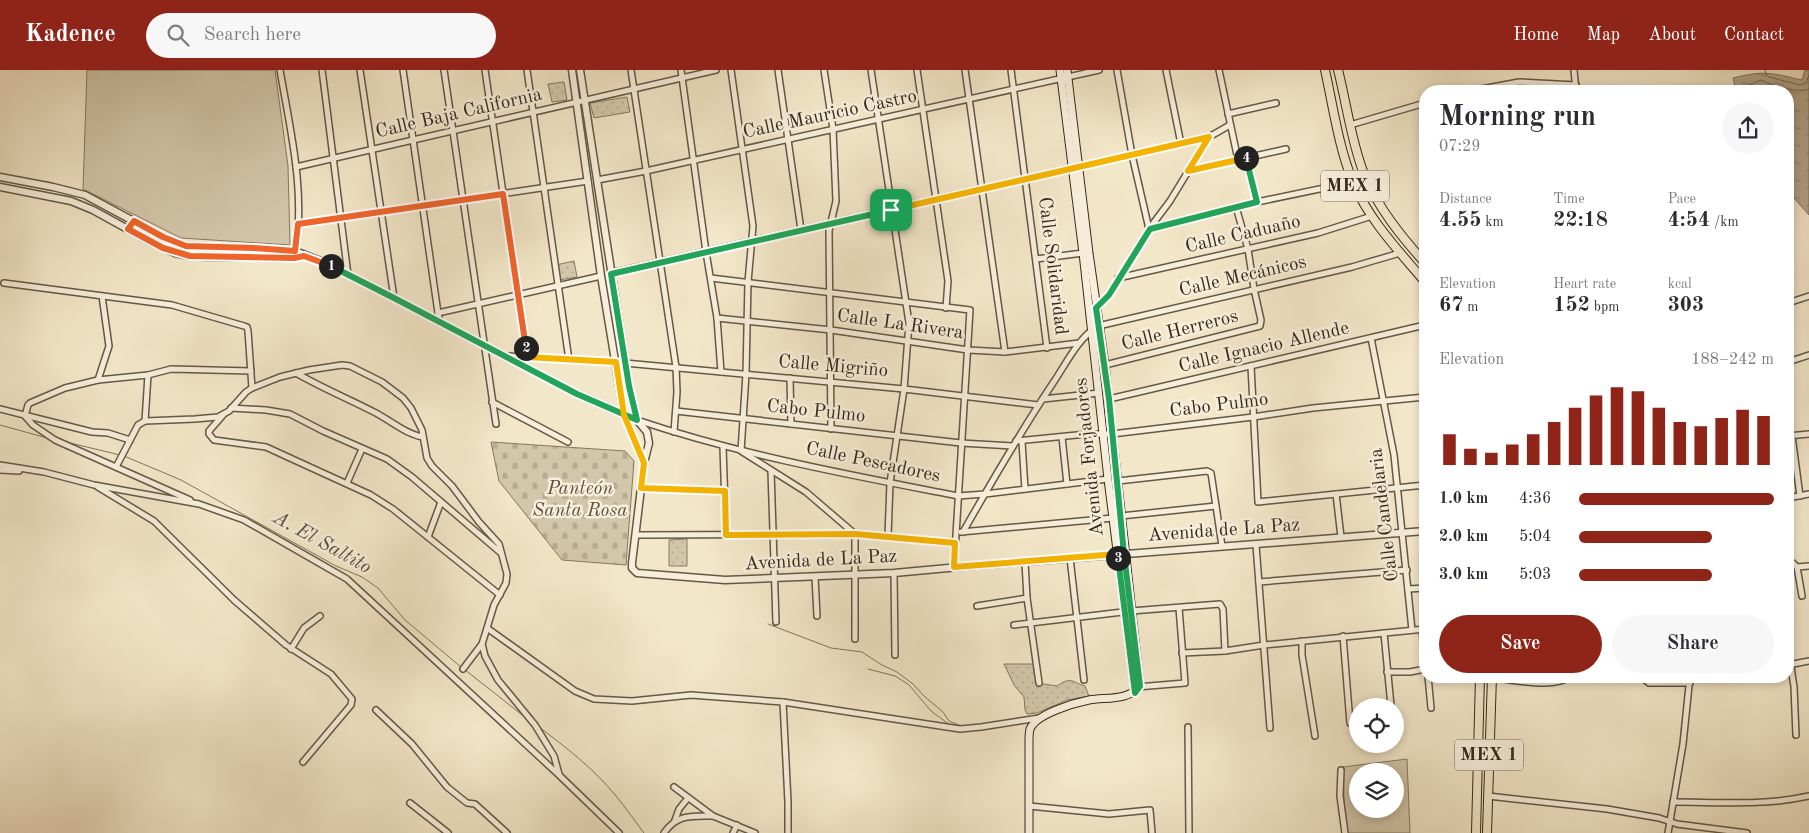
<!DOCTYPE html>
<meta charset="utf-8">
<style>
:root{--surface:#fff;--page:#f7f7f7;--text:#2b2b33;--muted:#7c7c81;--accent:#8f2418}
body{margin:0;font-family:"Old Standard TT",serif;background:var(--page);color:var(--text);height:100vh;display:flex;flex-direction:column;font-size:19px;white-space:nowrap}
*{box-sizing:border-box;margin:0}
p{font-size:16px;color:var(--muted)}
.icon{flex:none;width:28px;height:28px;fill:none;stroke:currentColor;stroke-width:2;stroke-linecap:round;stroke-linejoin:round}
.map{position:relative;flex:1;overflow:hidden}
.panel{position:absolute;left:1419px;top:15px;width:375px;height:598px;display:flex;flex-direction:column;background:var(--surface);border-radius:20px;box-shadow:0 2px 8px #0003}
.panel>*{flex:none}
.buttons{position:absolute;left:1349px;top:628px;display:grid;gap:10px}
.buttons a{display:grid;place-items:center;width:55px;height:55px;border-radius:50%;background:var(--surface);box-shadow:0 2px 8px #0003;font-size:25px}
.pin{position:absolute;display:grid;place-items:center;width:42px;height:42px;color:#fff;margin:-21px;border-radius:10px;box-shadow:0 2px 8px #0006}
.km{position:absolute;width:25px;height:25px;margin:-12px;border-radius:50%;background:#222;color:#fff;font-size:14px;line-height:25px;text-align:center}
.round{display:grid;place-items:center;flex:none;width:52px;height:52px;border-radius:26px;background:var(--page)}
.headline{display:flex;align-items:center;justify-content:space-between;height:85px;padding:0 20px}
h1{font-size:28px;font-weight:600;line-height:38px}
.stats{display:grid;grid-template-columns:repeat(3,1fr);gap:8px;height:85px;padding:5px 20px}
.stats div{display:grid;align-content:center}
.stats b{font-size:21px;font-weight:600}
.stats small{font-size:14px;font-weight:400}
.stats p{font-size:14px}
.chart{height:140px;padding:10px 20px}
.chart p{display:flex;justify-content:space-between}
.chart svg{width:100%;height:90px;margin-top:5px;stroke:var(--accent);stroke-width:6}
.action{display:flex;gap:10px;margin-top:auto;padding:10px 20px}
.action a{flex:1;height:58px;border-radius:30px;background:var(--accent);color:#fff;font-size:20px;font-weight:600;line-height:58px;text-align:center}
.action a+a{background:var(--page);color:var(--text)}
ul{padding:0 20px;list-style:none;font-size:16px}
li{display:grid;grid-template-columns:80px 60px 1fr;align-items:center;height:38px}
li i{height:12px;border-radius:6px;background:var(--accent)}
header{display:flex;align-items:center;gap:30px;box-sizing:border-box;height:70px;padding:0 25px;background:var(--accent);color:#fff}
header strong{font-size:24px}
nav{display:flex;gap:28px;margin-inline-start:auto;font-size:18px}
.search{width:350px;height:45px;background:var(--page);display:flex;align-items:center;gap:12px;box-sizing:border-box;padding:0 18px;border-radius:28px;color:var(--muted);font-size:19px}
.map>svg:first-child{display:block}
.grass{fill:url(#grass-dots);stroke:#847862}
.cemetery{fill:url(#cemetery-stones);stroke:#847862}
.garden{fill:#d3c7ab;stroke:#847862;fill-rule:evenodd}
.water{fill:url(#water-ripples);stroke:#81745e}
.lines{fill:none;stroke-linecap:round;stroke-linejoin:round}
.shore{stroke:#746752;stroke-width:1}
.stream{stroke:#81745e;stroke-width:1}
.minor-casing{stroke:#655844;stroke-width:8}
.tertiary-casing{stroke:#655844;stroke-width:9}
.secondary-casing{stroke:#362818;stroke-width:9}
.primary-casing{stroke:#362818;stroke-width:10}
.minor{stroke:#f7efdc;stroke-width:5}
.tertiary{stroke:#f7efdc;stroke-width:6}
.secondary{stroke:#f7efdc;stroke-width:7}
.primary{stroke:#f3e7c9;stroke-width:8}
.split-1-casing{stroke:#fff;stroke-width:10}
.split-2-casing{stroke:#fff;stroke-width:10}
.split-3-casing{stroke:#fff;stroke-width:10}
.split-4-casing{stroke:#fff;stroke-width:10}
.split-5-casing{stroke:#fff;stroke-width:10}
.split-1{stroke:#22a559;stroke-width:6}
.split-2{stroke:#f0652b;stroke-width:6}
.split-3{stroke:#f5b400;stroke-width:6}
.split-4{stroke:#22a559;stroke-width:6}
.split-5{stroke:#f5b400;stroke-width:6}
.labels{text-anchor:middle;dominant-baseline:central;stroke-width:5;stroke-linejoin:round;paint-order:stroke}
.shield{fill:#f7efdc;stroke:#706453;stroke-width:1}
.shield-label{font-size:18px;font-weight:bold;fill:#362818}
.street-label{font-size:19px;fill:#362818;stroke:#f7efdc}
.park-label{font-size:19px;font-style:italic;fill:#5d503d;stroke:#f7efdc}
.water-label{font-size:20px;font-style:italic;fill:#5c4e3b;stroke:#f7efdc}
</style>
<header>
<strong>Kadence</strong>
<div class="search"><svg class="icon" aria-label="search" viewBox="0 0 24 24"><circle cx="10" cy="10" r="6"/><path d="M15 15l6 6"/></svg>Search here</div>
<nav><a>Home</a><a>Map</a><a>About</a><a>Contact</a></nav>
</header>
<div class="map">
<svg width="1809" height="763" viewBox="0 0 1809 763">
<defs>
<pattern id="grass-dots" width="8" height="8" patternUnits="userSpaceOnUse" patternTransform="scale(1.25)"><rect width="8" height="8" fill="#d3c7ab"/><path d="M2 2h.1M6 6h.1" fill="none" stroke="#b6ab92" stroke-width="1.8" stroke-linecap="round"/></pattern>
<pattern id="cemetery-stones" width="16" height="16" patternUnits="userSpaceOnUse" patternTransform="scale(1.25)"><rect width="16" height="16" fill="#d3c7ab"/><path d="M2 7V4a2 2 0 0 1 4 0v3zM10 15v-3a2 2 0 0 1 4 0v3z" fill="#b6ab92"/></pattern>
<pattern id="water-ripples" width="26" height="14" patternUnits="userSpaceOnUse" patternTransform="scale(1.25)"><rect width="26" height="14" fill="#b3a68d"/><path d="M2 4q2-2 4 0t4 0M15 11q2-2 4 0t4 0" fill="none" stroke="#928772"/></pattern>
</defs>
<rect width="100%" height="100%" fill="#f3e7c9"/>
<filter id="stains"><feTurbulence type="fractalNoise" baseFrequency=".004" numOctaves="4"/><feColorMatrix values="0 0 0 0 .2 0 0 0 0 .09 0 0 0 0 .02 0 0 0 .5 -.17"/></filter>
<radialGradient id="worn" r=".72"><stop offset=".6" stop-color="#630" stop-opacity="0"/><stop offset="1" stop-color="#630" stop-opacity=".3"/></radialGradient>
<!-- grass -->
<g class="grass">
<polygon points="564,12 567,30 552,32 548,14"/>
<polygon points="627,27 630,42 594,48 590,33"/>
<polygon points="574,191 577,207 559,210 556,195"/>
<polygon points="687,469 687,496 669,496 669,470"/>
<path d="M1004,594H1036L1037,613L1057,616C1072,606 1071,612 1085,616L1089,626L1067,630L1037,643L1027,644L1025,640L1024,627L1014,615Z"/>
</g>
<!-- cemetery -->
<polygon class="cemetery" points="491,372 625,381 634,391 626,495 562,490 499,411"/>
<!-- garden -->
<g class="garden">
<polygon points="87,0 275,0 288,96 290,175 181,168 83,119"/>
<path d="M1407,689L1410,763H1348L1344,732L1343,697ZM1358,701H1395V739H1358Z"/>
</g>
<!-- water -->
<path class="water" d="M1805,0H1809V145L1793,127L1788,124V21H1736L1733,8C1765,0 1771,3 1802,10Z"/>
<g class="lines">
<!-- shore -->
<g class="shore">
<polyline points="1765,0 1766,4 1769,7 1800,15 1806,13 1809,5"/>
<path d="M1747,21V16L1761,10C1771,15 1799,24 1809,19"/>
</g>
<!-- stream -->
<g class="stream">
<polyline points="0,355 47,368"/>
<polyline points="66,372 120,385"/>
<polyline points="124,386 181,410 336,496 362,507 378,518 405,550 461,597"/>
<polyline points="768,554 831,578 862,582 882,595 897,602 913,614 924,626 943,642 949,651 961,656"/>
<polyline points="464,599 526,648"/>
<polyline points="868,599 895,606 909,615 931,641 950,655"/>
<path d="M539,657C567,678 594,699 616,726C626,738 635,751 644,763"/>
</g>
<!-- minor casing -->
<g class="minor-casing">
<g id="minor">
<path d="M280,0C290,59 306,123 295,183"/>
<polyline points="322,0 348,205"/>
<polyline points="360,0 394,228"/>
<polyline points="403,0 438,243"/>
<polyline points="444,0 496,354"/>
<polyline points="485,0 527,287"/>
<polyline points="527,0 569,290"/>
<polyline points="631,0 676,297 677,322 674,362"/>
<polyline points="681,0 706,182 717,248 721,302"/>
<polyline points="731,0 753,156 748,212 746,304 741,381 806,422 855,464 855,569"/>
<polyline points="778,0 801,160"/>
<polyline points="824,0 833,59 836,131 829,161 831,359"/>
<polyline points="871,0 909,253 904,319 890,413 888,466"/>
<polyline points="917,0 948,211 946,238"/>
<polyline points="965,0 1005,282"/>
<polyline points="1011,0 1047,278"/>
<polyline points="1117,0 1132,85 1149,159 1257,132 1353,112"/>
<polyline points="1166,0 1181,74"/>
<polyline points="1219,0 1238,90"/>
<polyline points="1574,0 1576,21"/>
<polyline points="1471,21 1519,12 1576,15"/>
<polyline points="1228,44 1276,33"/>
<polyline points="1350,55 1425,33"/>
<polyline points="1247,88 1257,132"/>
<polyline points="296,97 716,0"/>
<polyline points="1188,101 1286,79"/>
<polyline points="597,110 646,101 1099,0"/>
<polyline points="298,154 588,111"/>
<polyline points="1036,189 1083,183"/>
<polyline points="611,203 1209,67"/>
<polyline points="711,208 970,240 954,497"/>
<polyline points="1118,208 1318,163 1372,146"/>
<polyline points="4,213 172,235 244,256 247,257 248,261 252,318"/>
<polyline points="1788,233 1809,226"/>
<polyline points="1096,238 1109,225 1149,159 1170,131 1209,67 1230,55"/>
<polyline points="717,248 831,260 968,280 1005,282 1079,273"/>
<polyline points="440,253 438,243 601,206"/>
<polyline points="1371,268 1394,385 1412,560"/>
<polyline points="506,286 616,292"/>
<polyline points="1788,292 1809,285"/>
<polyline points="625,293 904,319 1038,335"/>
<polyline points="1105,295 1260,256 1261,250 1254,219 1248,179 1236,137"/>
<polyline points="1251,296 1258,432 1425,415"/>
<path d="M296,303C322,318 349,329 376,343C391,351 406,364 423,367"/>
<polyline points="790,308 791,354"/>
<polyline points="98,310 109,276 102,226"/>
<polyline points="1043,329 1099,323"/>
<polyline points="1109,329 1425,255"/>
<polyline points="492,332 568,372"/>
<polyline points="231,338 266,340 290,344 323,361 387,389 412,407 501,483"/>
<polyline points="0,339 92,362 108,363 130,370"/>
<polyline points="676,341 961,373 1013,376"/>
<polyline points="223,345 209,361 209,364 214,370 266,377 371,425 393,439 500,525"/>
<path d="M637,350C741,385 850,405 958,426L985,424L1108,409"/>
<polyline points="145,351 148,305"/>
<polyline points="1788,366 1809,364"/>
<polyline points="1792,366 1800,426"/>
<polyline points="1062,367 1067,414"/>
<polyline points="1016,371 1087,364 1112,364 1253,347 1313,338 1425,327"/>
<polyline points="1022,372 1025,419"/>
<polyline points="723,377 726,465"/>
<polyline points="0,395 44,402 94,415 199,434 244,450 347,509 559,705 619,763"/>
<polyline points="116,397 138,355 145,351 195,349 218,347 229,341 246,322 252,318 280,307 309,300 342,295 350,296 382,312 403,328 411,338 422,360 427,388 432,396 452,416 479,452 499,474 507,504 506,513 494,535 487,558 575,621 594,629 632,631 691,625 783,632 960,659 981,657 1039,648"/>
<polyline points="0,400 19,401"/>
<polyline points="771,401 776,552"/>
<polyline points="1118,411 1207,401 1211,403 1222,476"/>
<polyline points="347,413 362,379"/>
<polyline points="98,417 154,451 234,530 286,575 331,604 352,629 351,635 303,692"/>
<polyline points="641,418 725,421"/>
<polyline points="1336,424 1341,467"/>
<polyline points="1788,428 1809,424"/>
<polyline points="190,430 55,370 33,355 25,346 28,335 30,333 65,318 98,310 148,305 171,299 251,301"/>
<polyline points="1121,446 1216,436"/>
<polyline points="961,462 1113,448"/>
<path d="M963,462C992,411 1021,361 1053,313C1066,294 1078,268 1098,256L1352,197L1400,183"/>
<polyline points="636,465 855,464 955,473"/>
<polyline points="428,467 441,432"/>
<polyline points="1256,475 1270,658"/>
<polyline points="1070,488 1084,610"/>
<polyline points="1025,492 1027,528 1039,613"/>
<polyline points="1788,492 1793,493 1797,497 1802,526"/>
<polyline points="1797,497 1809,496"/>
<polyline points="894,503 895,585"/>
<polyline points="815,507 817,546"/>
<polyline points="1259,512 1407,500"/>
<polyline points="1408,519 1425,518"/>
<polyline points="977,536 1027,528"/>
<polyline points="1014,555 1131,541 1220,534 1223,539 1225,581"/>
<polyline points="487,558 482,574 485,586 498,610 535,655 554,686 559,704"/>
<polyline points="1422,560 1425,586"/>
<polyline points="1384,563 1391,636"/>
<polyline points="1343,566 1350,653"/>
<polyline points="1302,571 1302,585 1315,666"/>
<polyline points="1788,577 1794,617 1796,665"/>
<polyline points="291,579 304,558 320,546"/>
<polyline points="1182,583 1225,581 1264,575 1425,559"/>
<polyline points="1788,595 1809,591"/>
<polyline points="463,599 482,574"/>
<polyline points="1387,602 1410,602 1425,599"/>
<polyline points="1428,606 1431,638"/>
<polyline points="1640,606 1649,613 1690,613"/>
<polyline points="1690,607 1705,606"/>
<path d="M1492,608C1514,609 1552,620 1571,606"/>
<polyline points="1137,617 1185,613 1179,538"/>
<polyline points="783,632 788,732 788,763"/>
<polyline points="376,640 412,674 447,717 467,733 475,734 507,763"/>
<polyline points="1188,657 1189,763"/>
<polyline points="1341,700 1340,726 1345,763"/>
<polyline points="674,717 713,746 755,763"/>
<polyline points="1488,726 1607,739 1659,748 1677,754 1747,763"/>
<path d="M1673,732C1718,732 1765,736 1809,726"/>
<polyline points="410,733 448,763"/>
<polyline points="1029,736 1109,744 1150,740 1152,763"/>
<polyline points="675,750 679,739 688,728"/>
<path d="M664,763C677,744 692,746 713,746"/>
<polyline points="733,763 737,755"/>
<polyline points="1668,763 1683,674 1690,606"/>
</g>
</g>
<!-- tertiary casing -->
<g class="tertiary-casing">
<g id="tertiary">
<polyline points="572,0 601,206 624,345 644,393"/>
<polyline points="580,0 629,316 637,350"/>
<polyline points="0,107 53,117 85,125 163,167 186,176 254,178 295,181 323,192 394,228 577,324 637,350 647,362 649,373 644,393 632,493 632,498 637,503 725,510 894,503 970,496 1425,461"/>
<polyline points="0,117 71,131 93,140 151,172 175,183 190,186 208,187 294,188 304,186"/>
</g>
</g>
<!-- secondary casing -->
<g class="secondary-casing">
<g id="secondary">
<polyline points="1060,0 1083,183 1108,409 1135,623"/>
<path d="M1029,763V671C1029,667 1029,663 1030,659C1036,644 1074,633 1089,630C1106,627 1128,631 1140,616L1105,295L1089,183L1067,0"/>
</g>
</g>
<!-- primary casing -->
<g class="primary-casing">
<g id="primary">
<path d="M1325,0C1333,36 1339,79 1353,112C1369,150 1399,181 1425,212"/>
<path d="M1338,0C1347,35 1351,71 1364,104C1378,138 1401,166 1425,193"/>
<polyline points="1476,763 1480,606"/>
<polyline points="1487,763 1492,606"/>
</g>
</g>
<!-- minor -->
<use href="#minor" class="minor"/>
<!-- tertiary -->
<use href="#tertiary" class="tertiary"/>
<!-- secondary -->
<use href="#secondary" class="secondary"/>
<!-- primary -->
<use href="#primary" class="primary"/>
</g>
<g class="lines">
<!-- split-1 casing -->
<g class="split-1-casing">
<polyline id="split-1" points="331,196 394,228 577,324 637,350 629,316 611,204 891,140"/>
</g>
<!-- split-2 casing -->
<g class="split-2-casing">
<polyline id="split-2" points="331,196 304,186 294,188 190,186 163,178 128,159 134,151 163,167 186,176 254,178 295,181 298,154 503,124 526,278"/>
</g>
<!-- split-3 casing -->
<g class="split-3-casing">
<polyline id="split-3" points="526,278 527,287 616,292 624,345 644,393 641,418 725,421 726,465 855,464 955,473 954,497 1117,484 1118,488"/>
</g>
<!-- split-4 casing -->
<g class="split-4-casing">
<polyline id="split-4" points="1118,488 1135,623 1140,616 1124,484 1109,329 1096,238 1109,225 1150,159 1257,132 1246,88"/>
</g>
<!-- split-5 casing -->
<g class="split-5-casing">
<polyline id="split-5" points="891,140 1209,67 1188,101 1246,88"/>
</g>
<!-- split-1 -->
<use href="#split-1" class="split-1"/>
<!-- split-2 -->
<use href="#split-2" class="split-2"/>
<!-- split-3 -->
<use href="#split-3" class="split-3"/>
<!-- split-4 -->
<use href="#split-4" class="split-4"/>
<!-- split-5 -->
<use href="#split-5" class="split-5"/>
</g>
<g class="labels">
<!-- shield labels -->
<g class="shield">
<rect x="1321" y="100.5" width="68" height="31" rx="4"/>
<rect x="1455" y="669.5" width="68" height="31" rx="4"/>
</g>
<g class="shield-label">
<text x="1355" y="116">MEX 1</text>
<text x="1489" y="685">MEX 1</text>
</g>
<!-- street labels -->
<g class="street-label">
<text transform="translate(459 44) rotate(-13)">Calle Baja California</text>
<text transform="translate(830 45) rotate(-12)">Calle Mauricio Castro</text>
<text transform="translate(1243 165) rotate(-13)">Calle Caduaño</text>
<text transform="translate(1052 196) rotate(83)">Calle Solidaridad</text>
<text transform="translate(1243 207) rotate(-13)">Calle Mecánicos</text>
<text transform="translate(900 255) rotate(8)">Calle La Rivera</text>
<text transform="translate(1180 261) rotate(-14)">Calle Herreros</text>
<text transform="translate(1264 278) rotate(-13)">Calle Ignacio Allende</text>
<text transform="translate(833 297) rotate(5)">Calle Migriño</text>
<text transform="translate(1219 336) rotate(-7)">Cabo Pulmo</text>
<text transform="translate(816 342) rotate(6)">Cabo Pulmo</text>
<text transform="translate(1090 387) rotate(-96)">Avenida Forjadores</text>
<text transform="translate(873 393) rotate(12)">Calle Pescadores</text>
<text transform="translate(1385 445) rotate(-97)">Calle Candelaria</text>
<text transform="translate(1224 461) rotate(-4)">Avenida de La Paz</text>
<text transform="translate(821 491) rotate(-3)">Avenida de La Paz</text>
</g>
<!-- park labels -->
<g class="park-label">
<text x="580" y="419">Panteón<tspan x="580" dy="22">Santa Rosa</tspan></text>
</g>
<!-- water labels -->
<g class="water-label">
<text transform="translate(322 473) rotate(29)">A. El Saltito</text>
</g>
</g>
<rect width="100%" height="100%" filter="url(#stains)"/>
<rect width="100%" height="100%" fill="url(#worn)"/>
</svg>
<div class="buttons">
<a><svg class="icon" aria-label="locate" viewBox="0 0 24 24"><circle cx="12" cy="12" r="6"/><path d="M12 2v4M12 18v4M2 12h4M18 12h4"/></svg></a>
<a><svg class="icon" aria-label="layers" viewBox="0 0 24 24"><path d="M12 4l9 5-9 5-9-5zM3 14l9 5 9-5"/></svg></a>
</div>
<div class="pin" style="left:891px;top:140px;background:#1e9e55"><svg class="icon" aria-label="arrive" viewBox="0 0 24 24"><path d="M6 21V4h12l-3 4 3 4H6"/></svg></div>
<b class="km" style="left:331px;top:196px">1</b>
<b class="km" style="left:526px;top:278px">2</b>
<b class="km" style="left:1118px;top:488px">3</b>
<b class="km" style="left:1246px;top:88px">4</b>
<section class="panel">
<div class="headline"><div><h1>Morning run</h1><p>07:29</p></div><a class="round"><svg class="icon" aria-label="share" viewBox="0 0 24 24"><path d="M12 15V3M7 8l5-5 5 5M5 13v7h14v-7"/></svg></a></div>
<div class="stats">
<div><p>Distance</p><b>4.55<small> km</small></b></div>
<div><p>Time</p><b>22:18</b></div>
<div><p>Pace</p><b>4:54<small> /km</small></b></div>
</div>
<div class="stats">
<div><p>Elevation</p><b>67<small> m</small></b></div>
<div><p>Heart rate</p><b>152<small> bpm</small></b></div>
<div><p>kcal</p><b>303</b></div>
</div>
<div class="chart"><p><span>Elevation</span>188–242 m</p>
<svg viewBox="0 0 160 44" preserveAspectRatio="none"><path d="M5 44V29M15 44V36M25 44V38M35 44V34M45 44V29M55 44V23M65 44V16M75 44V10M85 44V6M95 44V8M105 44V16M115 44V23M125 44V25M135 44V21M145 44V17M155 44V20"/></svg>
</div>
<ul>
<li><b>1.0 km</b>4:36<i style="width:100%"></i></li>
<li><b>2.0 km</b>5:04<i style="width:68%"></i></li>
<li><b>3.0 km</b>5:03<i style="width:68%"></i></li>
</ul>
<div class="action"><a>Save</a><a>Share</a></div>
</section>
</div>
